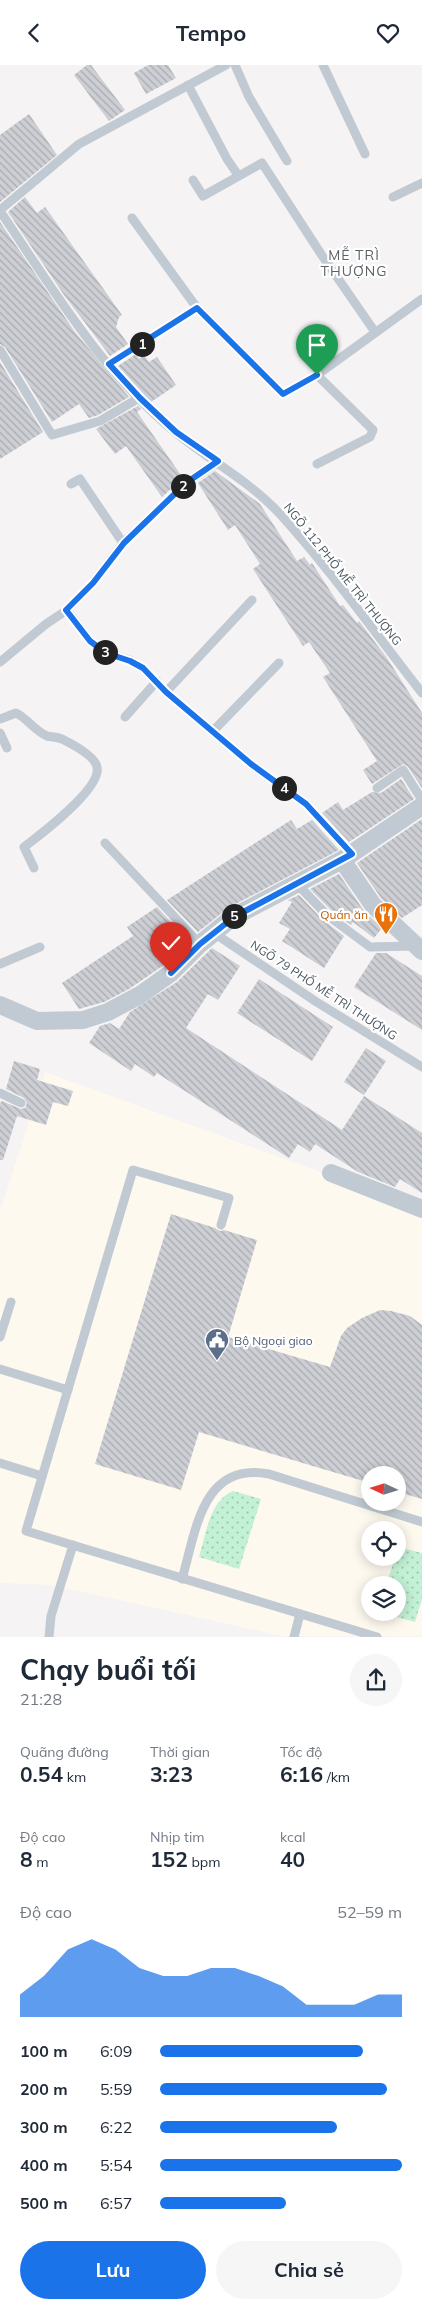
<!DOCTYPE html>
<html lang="vi">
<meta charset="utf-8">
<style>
:root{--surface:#fff;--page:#f6f6f7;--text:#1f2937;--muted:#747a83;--accent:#1a73e8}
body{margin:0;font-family:Mulish,sans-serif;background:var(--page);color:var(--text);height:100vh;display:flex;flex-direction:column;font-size:19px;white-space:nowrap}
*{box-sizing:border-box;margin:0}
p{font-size:16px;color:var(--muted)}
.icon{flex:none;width:28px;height:28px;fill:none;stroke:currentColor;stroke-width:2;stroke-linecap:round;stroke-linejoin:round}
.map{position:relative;height:1572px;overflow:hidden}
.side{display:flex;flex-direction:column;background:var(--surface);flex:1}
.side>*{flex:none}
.needle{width:32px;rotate:274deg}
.fabs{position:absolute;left:361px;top:1401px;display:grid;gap:10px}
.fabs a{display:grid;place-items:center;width:45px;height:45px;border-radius:50%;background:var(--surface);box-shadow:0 2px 12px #0003;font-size:25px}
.pin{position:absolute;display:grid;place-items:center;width:42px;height:42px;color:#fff;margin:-51px -21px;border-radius:50% 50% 50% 0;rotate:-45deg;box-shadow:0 0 5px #0007}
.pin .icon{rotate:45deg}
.km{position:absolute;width:25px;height:25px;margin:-12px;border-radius:50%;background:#222;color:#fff;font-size:14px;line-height:25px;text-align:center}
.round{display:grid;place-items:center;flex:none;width:52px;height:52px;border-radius:26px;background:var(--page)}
.headline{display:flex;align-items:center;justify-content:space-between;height:85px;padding:0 20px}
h1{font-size:28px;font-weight:700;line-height:38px}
.stats{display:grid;grid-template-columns:repeat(3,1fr);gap:8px;height:85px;padding:5px 20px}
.stats div{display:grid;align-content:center}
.stats b{font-size:21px;font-weight:700}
.stats small{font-size:14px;font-weight:400}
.stats p{font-size:14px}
.chart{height:140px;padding:10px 20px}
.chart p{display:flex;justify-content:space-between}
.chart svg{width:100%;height:90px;margin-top:5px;fill:var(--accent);opacity:.7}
.button{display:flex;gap:10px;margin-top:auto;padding:10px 20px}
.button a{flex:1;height:58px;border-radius:30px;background:var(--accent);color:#fff;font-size:20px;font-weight:700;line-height:58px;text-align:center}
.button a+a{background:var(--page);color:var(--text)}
ul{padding:0 20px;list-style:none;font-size:16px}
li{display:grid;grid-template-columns:80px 60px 1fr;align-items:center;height:38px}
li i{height:12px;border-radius:6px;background:var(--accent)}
header{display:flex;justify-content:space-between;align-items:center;height:65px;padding:0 20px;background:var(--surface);font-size:22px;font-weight:700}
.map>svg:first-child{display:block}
.commercial{fill:#fdf9ef;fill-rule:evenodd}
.grass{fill:url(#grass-dots)}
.building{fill:url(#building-back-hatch)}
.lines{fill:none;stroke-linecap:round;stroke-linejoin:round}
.lane{stroke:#c1cad2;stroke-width:9}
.street{stroke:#c1cad2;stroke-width:18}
.route-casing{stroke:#fff;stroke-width:10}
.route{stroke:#1a73e8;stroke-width:6}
.labels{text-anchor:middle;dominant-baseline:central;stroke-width:4.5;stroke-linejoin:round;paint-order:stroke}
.street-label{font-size:12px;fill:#4a5661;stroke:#fff}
.food-label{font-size:12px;fill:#c56008;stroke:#fff;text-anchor:end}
.service-label{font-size:12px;fill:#4e5e75;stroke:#fff;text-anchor:start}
.neighbourhood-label{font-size:14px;letter-spacing:1px;fill:#5f6368;stroke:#fff}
</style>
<header><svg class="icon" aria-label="back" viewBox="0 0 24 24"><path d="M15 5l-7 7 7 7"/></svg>Tempo<svg class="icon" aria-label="heart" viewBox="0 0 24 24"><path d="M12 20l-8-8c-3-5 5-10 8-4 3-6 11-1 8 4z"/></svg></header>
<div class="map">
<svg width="422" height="1572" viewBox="0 0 422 1572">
<defs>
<pattern id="grass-dots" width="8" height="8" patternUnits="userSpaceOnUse" patternTransform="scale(1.25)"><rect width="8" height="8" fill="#c3f1d5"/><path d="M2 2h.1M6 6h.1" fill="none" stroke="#a0c6b0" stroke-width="1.8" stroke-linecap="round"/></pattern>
<pattern id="building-back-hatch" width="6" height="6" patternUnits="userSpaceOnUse" patternTransform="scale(1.25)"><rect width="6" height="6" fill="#cdcfd5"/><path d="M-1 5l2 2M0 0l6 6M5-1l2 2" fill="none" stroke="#a8abb0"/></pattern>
</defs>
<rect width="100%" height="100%" fill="#f5f3f3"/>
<!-- commercial -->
<path class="commercial" d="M45,1007L340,1114L422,1141V1571H282L51,1520L0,1518V1146ZM370,1410H398V1438H370ZM370,1465H398V1492H370ZM370,1520H398V1548H370Z"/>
<!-- grass -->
<g class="grass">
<path d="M233,1426L261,1434L239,1504L199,1492C206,1470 209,1436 233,1426Z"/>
<polygon points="398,1482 422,1488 422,1534 415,1557 382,1548 398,1548 398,1520 386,1520 395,1493 398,1492"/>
</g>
<!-- building -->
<g class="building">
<polygon points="87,0 91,0 125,45 109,56 74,10"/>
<polygon points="148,0 168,0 176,13 146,29 134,8"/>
<polygon points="29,49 57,90 0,137 0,70"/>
<polygon points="25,132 37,148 45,142 122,250 119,252 116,262 128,279 110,291 64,230 8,147"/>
<polygon points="0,157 75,267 129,332 98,350 89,353 79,339 52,357 5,282 0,279"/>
<polygon points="136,289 139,294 144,290 149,297 157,292 176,320 151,337 118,301"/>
<polygon points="0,297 43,367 0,394"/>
<polygon points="138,341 141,344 137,347 183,413 162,432 126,381 115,389 96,364"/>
<polygon points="215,406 260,439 297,496 304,492 310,500 312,498 340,541 343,540 357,558 359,556 387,593 422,648 422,723 408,702 403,699 372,719 363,705 377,696 323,612 330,608 309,577 303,581 253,504 260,499 235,460 228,465 198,418"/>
<polygon points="401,714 414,734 349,777 322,748 338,737 343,745 372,727 381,728"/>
<polygon points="422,754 422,840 402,853 381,833 357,798"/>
<polygon points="291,755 297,764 312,755 339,785 228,843 198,867 167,835"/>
<polygon points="339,809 364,846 382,863 374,873 353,857 351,860 331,845 310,824"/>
<polygon points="299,830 323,855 344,871 324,903 282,876 290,864 279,858 292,837 288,835"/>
<polygon points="157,842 188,876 164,900 129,924 104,937 79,944 62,918 133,871 127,862"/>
<polygon points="212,883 240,901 218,935 208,929 186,963 342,1065 364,1031 422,1068 422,1128 400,1114 395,1122 358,1107 315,1079 310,1087 298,1079 289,1093 157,1008 154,1012 135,999 131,1006 89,978 100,961 110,958 119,964 130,947 177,917"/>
<polygon points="376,888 386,888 422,911 422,965 354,922"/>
<polygon points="259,914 333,962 312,996 237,948"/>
<polygon points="366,983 386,996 364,1030 344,1017"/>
<polygon points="14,996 40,1004 37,1015 73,1026 68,1041 53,1037 46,1060 17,1051 3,1095 0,1095 0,1038 2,1036 21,1044 25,1043 27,1038 24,1033 6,1024"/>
<polygon points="171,1149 215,1163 220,1166 224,1165 257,1175 228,1272 330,1302 341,1271 347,1263 362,1253 380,1245 391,1246 410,1251 422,1260 422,1434 398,1427 398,1410 370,1410 370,1418 199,1367 181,1425 95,1399"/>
</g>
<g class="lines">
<!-- lane -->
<g class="lane">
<polyline points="235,0 249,32 287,96"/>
<polyline points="323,0 365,89"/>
<polyline points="188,20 227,94 238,110"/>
<polyline points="193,115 203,131 262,98 321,189 375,267"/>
<polyline points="393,132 422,118"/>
<polyline points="0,145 79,79 226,0"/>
<path d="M0,146C52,223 102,307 175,367C209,395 248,415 279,448C330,504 375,568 422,628"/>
<polyline points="132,153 197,243"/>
<polyline points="0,285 52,370 100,356 139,333"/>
<polyline points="109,299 197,243 283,329 317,310 422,234"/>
<polyline points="317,399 370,372 373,365 317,310"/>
<polyline points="71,419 80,414 123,478"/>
<polyline points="67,545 90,576 106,588 130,595 143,603 166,627 251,699 306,739 351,789"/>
<polyline points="0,597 46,559 67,545 93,518 123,478 187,418 218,397"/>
<polyline points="166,627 252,535"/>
<polyline points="125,652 157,616"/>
<path d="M0,654L16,648C27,653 35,666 47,671C52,672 57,672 62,674C72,679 95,691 97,702C102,723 40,770 24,782L34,803"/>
<polyline points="214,665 279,598"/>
<polyline points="0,668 7,683"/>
<polyline points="377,723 403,705 422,735"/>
<polyline points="105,778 200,879"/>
<polyline points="296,818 327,850 370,882 414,881"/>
<polyline points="214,868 315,936 422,1002"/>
<polyline points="0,899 40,882"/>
<polyline points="0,1028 21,1038"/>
<polyline points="221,1160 229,1133 133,1105 26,1466 377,1572"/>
<polyline points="0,1272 11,1237"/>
<polyline points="0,1304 68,1325"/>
<polyline points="0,1398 42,1411"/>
<path d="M182,1514C196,1466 202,1396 269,1409L422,1457"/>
<polyline points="49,1572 51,1551 73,1480"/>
<polyline points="294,1572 300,1549"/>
</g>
<!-- street -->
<g class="street">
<polyline points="342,795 373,840 422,886"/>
<polyline points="0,940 37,956 83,955 108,947 140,930 171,908 200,879 233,852 342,795 422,741"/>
<polyline points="331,1108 422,1144"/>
</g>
</g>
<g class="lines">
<!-- route casing -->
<g class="route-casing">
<polyline id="route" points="171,908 200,879 234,852 352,789 306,739 251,699 166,627 143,603 130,596 106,588 90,576 66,545 93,518 124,478 186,418 218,396 176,367 140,333 109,299 197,243 283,329 317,310"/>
</g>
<!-- route -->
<use href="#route" class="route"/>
</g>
<!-- icons -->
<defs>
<g id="restaurant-pin" transform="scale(1.25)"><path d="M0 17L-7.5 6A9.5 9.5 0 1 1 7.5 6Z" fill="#e8710a" stroke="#fff"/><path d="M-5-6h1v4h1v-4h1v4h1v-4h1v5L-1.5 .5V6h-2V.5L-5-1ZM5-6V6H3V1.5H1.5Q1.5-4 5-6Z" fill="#fff"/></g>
<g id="civic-pin" transform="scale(1.25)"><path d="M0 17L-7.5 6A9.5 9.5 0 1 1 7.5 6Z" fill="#5c6f8a" stroke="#fff"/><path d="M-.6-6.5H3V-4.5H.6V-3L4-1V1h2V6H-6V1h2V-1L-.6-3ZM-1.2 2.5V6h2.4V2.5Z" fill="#fff"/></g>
</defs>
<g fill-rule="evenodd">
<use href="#restaurant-pin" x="386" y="849"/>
<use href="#civic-pin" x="217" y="1275"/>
</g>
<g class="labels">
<!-- street labels -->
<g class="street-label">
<text transform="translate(343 509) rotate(51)">NGÕ 112 PHỐ MỄ TRÌ THƯỢNG</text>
<text transform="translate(324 925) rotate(33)">NGÕ 79 PHỐ MỄ TRÌ THƯỢNG</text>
</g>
<!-- food labels -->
<g class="food-label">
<text x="368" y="849">Quán ăn</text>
</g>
<!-- service labels -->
<g class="service-label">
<text x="234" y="1275">Bộ Ngoại giao</text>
</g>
<!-- neighbourhood labels -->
<g class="neighbourhood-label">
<text x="354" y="190">MỄ TRÌ<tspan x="354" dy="16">THƯỢNG</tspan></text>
</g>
</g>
</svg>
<div class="fabs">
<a><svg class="needle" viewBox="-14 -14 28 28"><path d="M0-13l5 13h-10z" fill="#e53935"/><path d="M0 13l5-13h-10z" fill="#747a83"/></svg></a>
<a><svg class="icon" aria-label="locate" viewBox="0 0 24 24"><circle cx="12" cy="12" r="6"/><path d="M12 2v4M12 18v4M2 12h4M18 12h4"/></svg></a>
<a><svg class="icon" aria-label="layers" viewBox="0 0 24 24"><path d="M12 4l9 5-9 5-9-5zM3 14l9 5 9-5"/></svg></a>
</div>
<div class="pin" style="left:317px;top:310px;background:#1e9e55"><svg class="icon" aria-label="arrive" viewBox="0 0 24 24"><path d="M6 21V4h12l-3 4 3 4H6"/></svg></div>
<div class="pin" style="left:171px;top:908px;background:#d93025"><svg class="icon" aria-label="check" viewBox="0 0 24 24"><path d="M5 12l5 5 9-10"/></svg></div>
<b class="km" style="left:142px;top:279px">1</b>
<b class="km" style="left:183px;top:421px">2</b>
<b class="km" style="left:105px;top:587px">3</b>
<b class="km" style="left:284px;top:723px">4</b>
<b class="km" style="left:234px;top:851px">5</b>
</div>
<section class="side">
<div class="headline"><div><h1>Chạy buổi tối</h1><p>21:28</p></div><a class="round"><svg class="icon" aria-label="share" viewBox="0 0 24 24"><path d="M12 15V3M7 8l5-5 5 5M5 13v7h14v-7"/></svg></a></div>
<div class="stats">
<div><p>Quãng đường</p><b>0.54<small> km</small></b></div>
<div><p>Thời gian</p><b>3:23</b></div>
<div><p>Tốc độ</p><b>6:16<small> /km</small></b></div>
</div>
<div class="stats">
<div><p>Độ cao</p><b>8<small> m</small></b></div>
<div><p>Nhịp tim</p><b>152<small> bpm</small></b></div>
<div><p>kcal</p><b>40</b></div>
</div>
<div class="chart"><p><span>Độ cao</span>52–59 m</p>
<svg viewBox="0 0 160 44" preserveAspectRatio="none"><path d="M0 44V33L10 24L20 11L30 6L40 11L50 20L60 24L70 24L80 20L90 20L100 24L110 29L120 38L130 38L140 38L150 33L160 33V44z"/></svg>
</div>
<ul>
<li><b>100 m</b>6:09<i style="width:84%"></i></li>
<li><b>200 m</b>5:59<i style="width:94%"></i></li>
<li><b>300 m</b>6:22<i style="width:73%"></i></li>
<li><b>400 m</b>5:54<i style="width:100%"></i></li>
<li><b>500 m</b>6:57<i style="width:52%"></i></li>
</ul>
<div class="button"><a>Lưu</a><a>Chia sẻ</a></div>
</section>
